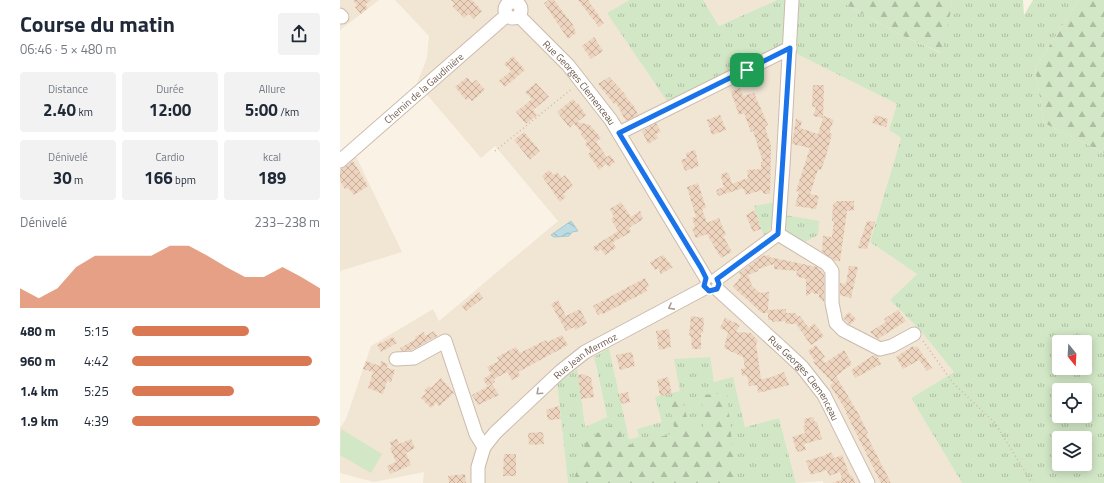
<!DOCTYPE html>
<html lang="fr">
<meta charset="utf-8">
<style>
:root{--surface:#fff;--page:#f2f2f3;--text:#1f2937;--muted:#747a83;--accent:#db7854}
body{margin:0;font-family:"Titillium Web",sans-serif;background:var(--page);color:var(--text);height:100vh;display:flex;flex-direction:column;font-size:15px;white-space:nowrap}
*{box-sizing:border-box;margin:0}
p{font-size:13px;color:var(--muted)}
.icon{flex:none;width:22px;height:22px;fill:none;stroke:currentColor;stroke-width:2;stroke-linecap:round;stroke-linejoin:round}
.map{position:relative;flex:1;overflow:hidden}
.side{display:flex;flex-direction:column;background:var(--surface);width:340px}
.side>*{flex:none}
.needle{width:26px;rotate:162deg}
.fabs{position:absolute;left:712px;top:335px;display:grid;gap:8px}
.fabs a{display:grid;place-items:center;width:40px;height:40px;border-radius:4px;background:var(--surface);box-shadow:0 2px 10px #0003;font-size:20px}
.pin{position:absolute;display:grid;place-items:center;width:34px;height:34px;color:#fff;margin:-17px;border-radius:8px;box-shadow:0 2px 6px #0006}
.round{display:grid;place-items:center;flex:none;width:42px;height:42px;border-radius:4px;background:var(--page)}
.summary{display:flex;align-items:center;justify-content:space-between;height:68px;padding:0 20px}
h1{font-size:22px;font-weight:700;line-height:30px}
.figures{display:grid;grid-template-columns:repeat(3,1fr);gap:6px;height:68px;padding:4px 20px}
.figures div{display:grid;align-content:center;border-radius:4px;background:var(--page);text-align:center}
.figures b{font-size:17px;font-weight:700}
.figures small{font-size:11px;font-weight:400}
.figures p{font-size:11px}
.chart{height:112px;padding:8px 20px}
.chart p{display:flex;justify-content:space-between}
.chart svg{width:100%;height:72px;margin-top:4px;fill:var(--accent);opacity:.7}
ul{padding:0 20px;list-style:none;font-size:13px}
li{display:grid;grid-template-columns:64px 48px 1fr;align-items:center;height:30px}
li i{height:10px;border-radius:5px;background:var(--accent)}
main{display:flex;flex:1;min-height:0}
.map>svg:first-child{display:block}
.residential{fill:#f1e5d4}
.grass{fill:url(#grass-tufts);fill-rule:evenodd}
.forest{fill:url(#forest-firs)}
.pitch{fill:#d1e7c5}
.water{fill:url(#water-waves);stroke:#a3cad3}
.building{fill:url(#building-cross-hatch)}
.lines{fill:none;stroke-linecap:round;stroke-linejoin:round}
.minor-casing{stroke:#cbbbad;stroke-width:15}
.path{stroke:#d2b7a3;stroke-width:1.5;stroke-dasharray:1 3;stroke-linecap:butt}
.minor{stroke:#fff;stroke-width:13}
.oneway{stroke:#aa9d94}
.route-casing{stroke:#fff;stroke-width:8}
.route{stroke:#1a73e8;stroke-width:5}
.labels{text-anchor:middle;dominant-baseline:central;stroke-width:3;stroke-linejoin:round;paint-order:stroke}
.street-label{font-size:10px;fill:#715b4d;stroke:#fef7eb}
</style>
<main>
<section class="side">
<div class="summary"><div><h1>Course du matin</h1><p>06:46 · 5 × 480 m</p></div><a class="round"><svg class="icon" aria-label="share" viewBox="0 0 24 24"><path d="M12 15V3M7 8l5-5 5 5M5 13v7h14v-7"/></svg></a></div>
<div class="figures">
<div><p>Distance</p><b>2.40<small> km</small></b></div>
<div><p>Durée</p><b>12:00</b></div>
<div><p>Allure</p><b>5:00<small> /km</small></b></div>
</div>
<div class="figures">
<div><p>Dénivelé</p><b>30<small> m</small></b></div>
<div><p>Cardio</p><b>166<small> bpm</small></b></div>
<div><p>kcal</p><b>189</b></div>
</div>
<div class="chart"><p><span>Dénivelé</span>233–238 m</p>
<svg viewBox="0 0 160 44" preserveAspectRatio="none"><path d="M0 44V32L10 38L20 32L30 19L40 12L50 12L60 12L70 12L80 6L90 6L100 12L110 19L120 25L130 25L140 19L150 25L160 32V44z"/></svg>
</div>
<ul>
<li><b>480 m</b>5:15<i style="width:62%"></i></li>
<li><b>960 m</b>4:42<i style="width:96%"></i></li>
<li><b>1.4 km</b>5:25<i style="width:54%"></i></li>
<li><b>1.9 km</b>4:39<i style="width:100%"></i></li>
</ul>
</section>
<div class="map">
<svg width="764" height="483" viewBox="0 0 764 483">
<defs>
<pattern id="grass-tufts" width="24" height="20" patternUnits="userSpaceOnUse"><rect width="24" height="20" fill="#d1e7c5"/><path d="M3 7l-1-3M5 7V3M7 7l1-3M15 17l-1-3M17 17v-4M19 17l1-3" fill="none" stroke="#aebea2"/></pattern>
<pattern id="forest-firs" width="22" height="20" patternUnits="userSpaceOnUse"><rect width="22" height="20" fill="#d1e7c5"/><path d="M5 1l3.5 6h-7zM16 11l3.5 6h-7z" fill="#aebea2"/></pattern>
<pattern id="water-waves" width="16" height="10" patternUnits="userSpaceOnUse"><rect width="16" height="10" fill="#bcdbe2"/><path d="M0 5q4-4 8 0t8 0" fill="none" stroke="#9db5b9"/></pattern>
<pattern id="building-cross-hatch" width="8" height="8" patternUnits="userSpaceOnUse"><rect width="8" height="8" fill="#eed4bf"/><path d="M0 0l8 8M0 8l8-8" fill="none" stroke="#c5af9d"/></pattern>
</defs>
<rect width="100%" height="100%" fill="#faf3e5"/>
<!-- residential -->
<g class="residential">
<polygon points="0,0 39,0 0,30"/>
<polygon points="55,0 289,0 267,13 445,48 557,104 549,130 561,138 530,242 577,274 550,300 580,330 614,372 571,398 622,483 483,483 483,481 456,483 439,418 405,427 393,378 374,382 369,357 340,391 322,423 297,429 299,437 289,439 269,348 255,364 267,417 245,427 217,383 228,483 83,483 84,472 34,482 0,473 0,428 6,419 31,346 93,309 99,321 218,221 155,146 141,158 77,83 87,58 89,36"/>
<polygon points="363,0 437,0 379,26"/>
<polygon points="10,144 62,252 0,271 0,152"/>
</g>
<!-- grass -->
<g class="grass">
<path d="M289,0H363L379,26L437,0H498L561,35L601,53L612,5L611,0H683L684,15L693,0H739L695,68L704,123L764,153V483H622L571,398L614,372L580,330L550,300L577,274L530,242L561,138L549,130L557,104L445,48L329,104L267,13ZM719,342H745V368H719ZM719,390H745V416H719ZM719,438H745V464H719Z"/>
<polygon points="436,202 433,224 424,237 414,206"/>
<polygon points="445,215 479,221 478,235 465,242 441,232"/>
<polygon points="269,348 289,439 299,437 297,429 322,422 315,397 340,391 334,359 370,357 374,382 393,377 405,427 439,418 456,483 228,483 217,383 237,369 245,427 267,417 254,357"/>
</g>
<!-- forest -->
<g class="forest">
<polygon points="498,0 611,0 612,5 602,53 561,35"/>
<polygon points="739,0 764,0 764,153 704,123 695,68"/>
<polygon points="387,393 396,483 233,483 247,439 277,422 285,446 335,433 329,401 342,400 351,431 363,428 362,395"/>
</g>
<!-- pitch -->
<polygon class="pitch" points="1,429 42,454 31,473 0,455"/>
<!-- water -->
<polygon class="water" points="231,221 238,231 232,232 229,236 214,237 211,235"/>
<!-- building -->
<g class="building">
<polygon points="13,0 31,0 25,5 28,8 21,14 15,7 17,5"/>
<polygon points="111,0 132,0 142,11 133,19 129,14 124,18 112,6 115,4"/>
<polygon points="209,0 214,0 233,25 236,33 228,39 204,3"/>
<polygon points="238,0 248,0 264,23 259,27"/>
<polygon points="254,37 263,51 251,59 242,46"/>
<polygon points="173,56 185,70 165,87 159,81 171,71 164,64"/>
<polygon points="127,77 132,83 136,80 145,90 132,101 129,98 126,100 115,87"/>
<polygon points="269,77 286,95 285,96 294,106 298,115 286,121 276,103 274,104 258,84"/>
<polygon points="196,83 209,97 193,110 197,115 186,124 176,112 192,99 185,92"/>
<polygon points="473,85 484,85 483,118 484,116 494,120 490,129 490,133 492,134 486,156 481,170 478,169 470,194 479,196 476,209 455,206 459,192 456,191 470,148 452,144 456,119 462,121 460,128 478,134 483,118 473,116 476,107 472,107"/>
<polygon points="400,88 403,96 414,93 428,125 425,127 431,146 430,194 424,194 422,190 406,195 403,188 378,196 376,190 384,187 381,177 382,174 386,172 389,174 392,184 408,178 407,170 421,169 421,162 423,162 413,131 411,132 404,113 399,115 391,92"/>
<polygon points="233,99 237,104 238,103 246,115 237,122 250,125 261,138 256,142 267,157 270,155 275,162 269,167 266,164 259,170 248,154 251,151 245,144 247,142 241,135 242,133 234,124 230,128 217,112"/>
<polygon points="380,115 386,130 372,135 367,120"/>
<polygon points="535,115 548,119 546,127 532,123"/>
<polygon points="316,123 321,132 316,134 318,138 308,144 302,131"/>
<polygon points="184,132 200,151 190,160 174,140"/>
<polygon points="355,150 359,166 345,171 341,160 347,158 346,153"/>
<polygon points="13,161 28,186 14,195 8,188 5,189 0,181 0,170"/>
<polygon points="209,170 214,175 217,172 222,178 225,175 233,186 223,194 226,197 220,202 202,176"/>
<polygon points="358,183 366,208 362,209 367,223 379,218 386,235 383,236 392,252 381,258 367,234 356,238 352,229 355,227 352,218 356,217 347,187"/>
<polygon points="497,201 514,201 514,210 507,211 500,261 494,261 482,251 483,236 492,237 494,221 492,221 493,204"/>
<polygon points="281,202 291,217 300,211 303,219 289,228 291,232 273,242 276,248 265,255 261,249 256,252 253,247 278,231 271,219 274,217 270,209"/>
<polygon points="415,210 421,229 413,232 406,215"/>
<polygon points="527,221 535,222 527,249 518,248"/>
<polygon points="323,255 333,267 321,274 318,268 315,270 310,262"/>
<polygon points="430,255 429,257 477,267 484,274 484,302 479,298 479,294 475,294 472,292 466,297 466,279 456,276 457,271 434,269 434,264 418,269 418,271 408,275 412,286 420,293 429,292 428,310 446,309 446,313 456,313 457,316 460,316 469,328 474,323 484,336 471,345 456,324 446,324 445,321 432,322 432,320 428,320 428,313 422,313 393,287 401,276 399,273 422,256"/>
<polygon points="509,266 518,267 511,298 500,295 500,283 506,284"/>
<polygon points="305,278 309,286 306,288 307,291 263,314 262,313 258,315 253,306"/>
<polygon points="139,292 143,298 126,311 122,306"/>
<polygon points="218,300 226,316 240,309 247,323 235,330 234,327 226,331 211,304"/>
<polygon points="558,310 566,321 538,339 530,332 546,322 544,319"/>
<polygon points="509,312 516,319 510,325 503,318"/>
<polygon points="351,316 364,318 363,333 361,333 361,349 352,349 351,336 349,336"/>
<polygon points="385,318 400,325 396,332 411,333 418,341 416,344 421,379 429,378 444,372 449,385 418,393 417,385 409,386 407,375 402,376 401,369 405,368 403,357 384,348 388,332 380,328"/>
<polygon points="329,329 331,347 319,350 316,331"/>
<polygon points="94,331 97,336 72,350 62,351 60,348 76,339 75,337 84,332 85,336"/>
<polygon points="222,335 228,345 178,372 180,376 172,380 167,372 154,379 153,378 155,382 147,386 143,379 151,374 147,367 159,361 157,357 176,347 180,353 206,340 208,342"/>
<polygon points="53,337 57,343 41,352 37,345"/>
<polygon points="476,345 485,357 482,359 485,363 504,350 512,364 496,376 518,413 528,433 526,434 551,483 541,483 506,413 507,412 490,385 493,383 473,362 475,361 468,351"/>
<polygon points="573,346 574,348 577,346 592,368 587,371 579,360 563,369 556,357"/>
<polygon points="292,352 295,366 280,370 276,355"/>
<polygon points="534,355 537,356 541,364 515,378 511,370"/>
<polygon points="26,361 40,366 41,361 48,364 47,368 55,370 51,382 47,381 43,394 28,388 33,372 23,369"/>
<polygon points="244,374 251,378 254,397 241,399 238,375"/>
<polygon points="328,377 332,394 320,396 317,380"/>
<polygon points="101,378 114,393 99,406 96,403 91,408 81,398 86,393 84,391 89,386 91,388"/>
<polygon points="152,384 159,395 138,405 132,395"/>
<polygon points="288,392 290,402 281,404 279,394"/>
<polygon points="219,406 221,419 208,420 206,410"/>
<polygon points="473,417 475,422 477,422 482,439 464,444 466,450 457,452 452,437 465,433 463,426 465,425 464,419"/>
<polygon points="203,432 204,444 189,445 188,433"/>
<polygon points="57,439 59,444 71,439 75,448 66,453 71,465 50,474 47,466 56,462 50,448 52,447 50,442"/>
<polygon points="491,452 494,458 502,455 510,476 512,475 515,483 493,483 502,479 500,472 489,476 487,470 471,475 466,461 483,456"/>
<polygon points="164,454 176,454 176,476 163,476"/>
<polygon points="125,474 126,483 109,483 108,476"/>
</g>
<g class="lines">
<!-- minor casing -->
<g class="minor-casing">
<g id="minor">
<circle cx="173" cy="10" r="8"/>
<polyline points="0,15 2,17"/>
<path id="s1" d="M179,16L228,65L271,120L366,278"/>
<polyline points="279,133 450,48"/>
<path id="s2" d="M0,161L167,15"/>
<polyline points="438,234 487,264 492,271 492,303 496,323 503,330 540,349 552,346 574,334"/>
<polyline points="377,279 438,234 443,166 452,0"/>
<path id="s3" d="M377,289L445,351L462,367L484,395L528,483"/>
<polyline points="56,359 74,358 105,341 136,434 144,447"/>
<path id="s4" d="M138,483V467L144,447L155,433L221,371L245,352L365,288"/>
</g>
</g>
<!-- path -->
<g class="path">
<polyline points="155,151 233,88"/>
<polyline points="583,341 613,383 655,423 692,483"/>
</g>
<!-- minor -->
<use href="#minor" class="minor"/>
</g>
<!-- one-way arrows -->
<defs><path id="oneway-chevron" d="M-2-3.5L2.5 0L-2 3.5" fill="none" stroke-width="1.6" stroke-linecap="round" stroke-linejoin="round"/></defs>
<g class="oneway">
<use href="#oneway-chevron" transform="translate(331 307) rotate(152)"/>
<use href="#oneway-chevron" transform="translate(199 392) rotate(137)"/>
</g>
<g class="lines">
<!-- route casing -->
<g class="route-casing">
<polygon id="route" points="450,48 438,234 377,279 379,284 377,289 369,291 364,286 366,278 361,268 279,133"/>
</g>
<!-- route -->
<use href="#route" class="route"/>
</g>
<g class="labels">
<!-- street labels -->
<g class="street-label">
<text stroke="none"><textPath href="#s1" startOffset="90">Rue Georges Clemenceau</textPath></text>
<text stroke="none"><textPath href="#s2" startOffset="111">Chemin de la Gaudinière</textPath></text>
<text stroke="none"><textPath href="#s4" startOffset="174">Rue Jean Mermoz</textPath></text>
<text stroke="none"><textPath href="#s3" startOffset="125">Rue Georges Clemenceau</textPath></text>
</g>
</g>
</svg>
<div class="fabs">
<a><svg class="needle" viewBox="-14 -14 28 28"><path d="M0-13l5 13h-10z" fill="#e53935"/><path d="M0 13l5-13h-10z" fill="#747a83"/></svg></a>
<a><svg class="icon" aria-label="locate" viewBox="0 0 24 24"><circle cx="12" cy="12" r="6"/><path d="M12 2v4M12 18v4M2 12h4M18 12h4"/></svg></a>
<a><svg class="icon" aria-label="layers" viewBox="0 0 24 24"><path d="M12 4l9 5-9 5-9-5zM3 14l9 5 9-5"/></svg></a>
</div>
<div class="pin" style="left:407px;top:70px;background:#1e9e55"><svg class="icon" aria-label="arrive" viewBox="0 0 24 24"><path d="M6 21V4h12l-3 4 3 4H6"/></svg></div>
</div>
</main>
